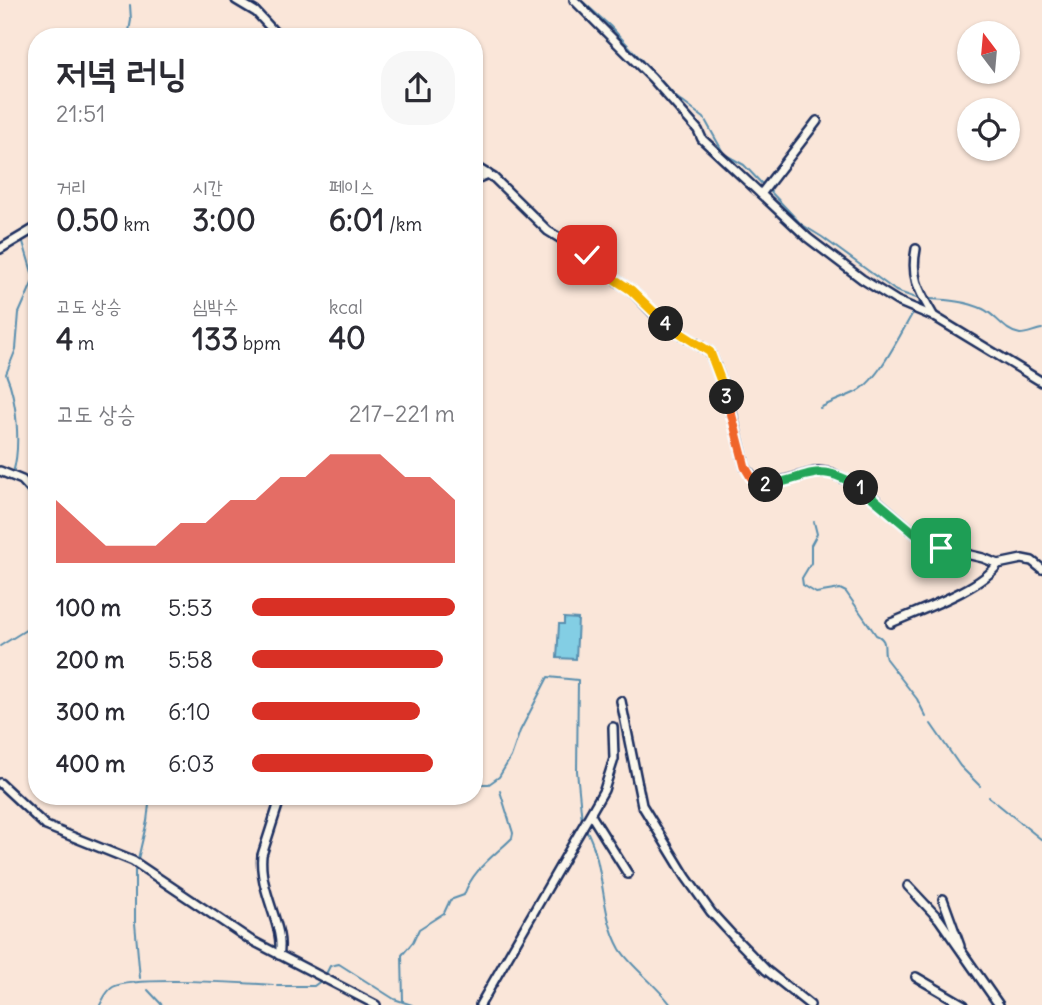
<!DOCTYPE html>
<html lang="ko">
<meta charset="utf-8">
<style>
:root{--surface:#fff;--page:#f7f7f7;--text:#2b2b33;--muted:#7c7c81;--accent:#d93025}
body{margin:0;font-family:Delius,"Poor Story",sans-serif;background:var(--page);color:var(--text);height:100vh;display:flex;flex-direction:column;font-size:26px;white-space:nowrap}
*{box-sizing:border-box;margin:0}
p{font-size:23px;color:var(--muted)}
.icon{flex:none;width:38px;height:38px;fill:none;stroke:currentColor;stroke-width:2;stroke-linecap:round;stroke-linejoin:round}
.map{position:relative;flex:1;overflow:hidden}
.details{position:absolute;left:28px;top:28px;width:455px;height:777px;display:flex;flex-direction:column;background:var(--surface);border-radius:28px;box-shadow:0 2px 5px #0004}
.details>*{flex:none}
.needle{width:46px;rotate:344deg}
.tools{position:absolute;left:957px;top:21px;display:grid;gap:14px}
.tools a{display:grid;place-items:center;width:63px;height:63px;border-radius:50%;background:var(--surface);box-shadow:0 2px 5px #0004;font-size:35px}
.pin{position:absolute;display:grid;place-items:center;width:60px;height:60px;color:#fff;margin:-30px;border-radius:14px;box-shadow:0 4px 10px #0006}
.km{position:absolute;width:35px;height:35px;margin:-18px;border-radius:50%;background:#222;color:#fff;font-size:19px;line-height:35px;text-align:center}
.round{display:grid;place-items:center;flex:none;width:74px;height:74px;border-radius:28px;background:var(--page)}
.head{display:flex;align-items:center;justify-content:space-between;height:119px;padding:0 28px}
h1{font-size:38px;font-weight:700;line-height:52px}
.stats{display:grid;grid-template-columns:repeat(3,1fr);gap:10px;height:119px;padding:7px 28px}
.stats div{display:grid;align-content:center}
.stats b{font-size:30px;font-weight:700}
.stats small{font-size:19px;font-weight:400}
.stats p{font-size:19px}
.chart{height:196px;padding:14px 28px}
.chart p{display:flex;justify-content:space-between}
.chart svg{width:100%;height:126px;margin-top:7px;fill:var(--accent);opacity:.7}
ul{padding:0 28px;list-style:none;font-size:23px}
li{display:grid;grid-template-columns:112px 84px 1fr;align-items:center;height:52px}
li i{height:18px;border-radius:9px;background:var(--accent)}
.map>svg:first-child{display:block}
.water{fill:#83cee4;stroke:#598eae;stroke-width:2}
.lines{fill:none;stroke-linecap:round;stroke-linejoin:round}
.stream{stroke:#598eae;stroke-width:2}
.minor-casing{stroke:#1b2f5e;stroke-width:12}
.minor{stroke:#fbf7ec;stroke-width:7}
.split-1-casing{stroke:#fff;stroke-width:14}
.split-2-casing{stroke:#fff;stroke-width:14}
.split-3-casing{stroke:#fff;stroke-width:14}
.split-4-casing{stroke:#fff;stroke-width:14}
.split-5-casing{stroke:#fff;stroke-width:14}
.split-1{stroke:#22a559;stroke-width:9}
.split-2{stroke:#22a559;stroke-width:9}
.split-3{stroke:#f0652b;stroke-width:9}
.split-4{stroke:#f5b400;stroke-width:9}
.split-5{stroke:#f5b400;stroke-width:9}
</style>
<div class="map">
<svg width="1042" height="1005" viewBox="0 0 1042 1005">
<rect width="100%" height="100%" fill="#fae6d9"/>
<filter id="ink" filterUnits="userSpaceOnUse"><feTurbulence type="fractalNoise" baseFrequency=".0143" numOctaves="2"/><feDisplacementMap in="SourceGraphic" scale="14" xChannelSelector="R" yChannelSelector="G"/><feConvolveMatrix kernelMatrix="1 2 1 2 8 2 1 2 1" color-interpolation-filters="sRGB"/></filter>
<g filter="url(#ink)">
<!-- water -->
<polygon class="water" points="564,618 578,619 576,659 557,658 559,624 564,624"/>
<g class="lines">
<!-- stream -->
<g class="stream">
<polyline points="581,0 610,26 676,97 704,118 724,154 744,165 764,186"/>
<polyline points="128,37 131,20 130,5"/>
<polyline points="769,190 801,224 822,237 896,291 922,300 917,306"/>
<path d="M929,299C947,300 966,301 983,309C996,315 1005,332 1020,334C1027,334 1035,330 1042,329"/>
<path d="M820,408C831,402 843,398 854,393C878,383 900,334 914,311"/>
<path d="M13,473C21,447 17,399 6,374L16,349L19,313L34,279L23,242"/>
<polyline points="16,480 37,505"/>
<path d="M814,522L817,534L811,545V563L802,578L803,585L816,593L840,589L846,592L876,635C889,640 882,650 886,659L917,699L926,717"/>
<polyline points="0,646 37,623"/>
<polyline points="931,724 960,766 980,786"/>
<polyline points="474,784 489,784 499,777 511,757 520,731 548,677 578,680 577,771 582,821"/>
<polyline points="989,797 1042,840"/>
<path d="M586,829C606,866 599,912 620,949C631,967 657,985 671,1005"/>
<polyline points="138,859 147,821 150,796"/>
<polyline points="135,867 135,923 140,978"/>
<polyline points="326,974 330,966 339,964 394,999 412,1005"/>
<polyline points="277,986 314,986 322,980"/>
<polyline points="148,990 162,1005"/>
<path d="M403,1001L402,955L413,942L419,929L444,913L450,900L464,895C473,869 494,856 512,838L513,833L500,791"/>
<path d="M100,1005C104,998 106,991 113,987C133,976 246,983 273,985"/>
</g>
<!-- minor casing -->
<g class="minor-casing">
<g id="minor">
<polyline points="236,0 256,12 279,37"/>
<polyline points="574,0 652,78 698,130 702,139 808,238 862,279 897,301 935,317 1042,382"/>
<polyline points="474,166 494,178 548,231 587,255 614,279 631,290 661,321 710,352 729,401 745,467 757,482 765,485 774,483 818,471 832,473 862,488 925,542 941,548 983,558 998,564 1022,559 1032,561 1042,569"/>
<polyline points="474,180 488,174"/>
<polyline points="761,194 817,121"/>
<polyline points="0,249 37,227"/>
<path d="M916,249C910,279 920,292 934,317"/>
<polyline points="0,471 22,480 37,496"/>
<path d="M891,623C920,610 981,589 998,564"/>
<polyline points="621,701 642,805 686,877 711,912 733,936 766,970 810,1005"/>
<polyline points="0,783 46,826 133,861 249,939 376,1005"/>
<polyline points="591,815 628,874"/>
<polyline points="908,886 939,919 999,1005"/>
<polyline points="943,899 960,946"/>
<path d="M279,955C286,928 258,891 262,855L281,796"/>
<polyline points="916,977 964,1005"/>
<polyline points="480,1005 604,790 614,759 613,727"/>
</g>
</g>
<!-- minor -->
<use href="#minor" class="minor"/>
</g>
</g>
<g class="lines" filter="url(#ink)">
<!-- split-1 casing -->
<g class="split-1-casing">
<polyline id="split-1" points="861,488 925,542 941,548"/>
</g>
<!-- split-2 casing -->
<g class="split-2-casing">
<path id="split-2" d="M766,485C811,479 815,459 861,488"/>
</g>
<!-- split-3 casing -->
<g class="split-3-casing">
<polyline id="split-3" points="727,397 745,467 751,477 766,485"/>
</g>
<!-- split-4 casing -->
<g class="split-4-casing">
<polyline id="split-4" points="666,324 710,352 727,397"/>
</g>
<!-- split-5 casing -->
<g class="split-5-casing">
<polyline id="split-5" points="587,255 614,279 631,290 666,324"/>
</g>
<!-- split-1 -->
<use href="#split-1" class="split-1"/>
<!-- split-2 -->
<use href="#split-2" class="split-2"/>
<!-- split-3 -->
<use href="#split-3" class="split-3"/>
<!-- split-4 -->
<use href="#split-4" class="split-4"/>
<!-- split-5 -->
<use href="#split-5" class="split-5"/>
</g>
</svg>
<div class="tools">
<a><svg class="needle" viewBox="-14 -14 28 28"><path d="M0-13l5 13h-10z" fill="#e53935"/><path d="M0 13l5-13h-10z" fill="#7c7c81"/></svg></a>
<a><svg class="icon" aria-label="locate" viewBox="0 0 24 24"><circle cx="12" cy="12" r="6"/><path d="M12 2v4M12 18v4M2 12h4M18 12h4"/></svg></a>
</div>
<div class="pin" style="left:941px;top:548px;background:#1e9e55"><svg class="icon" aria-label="arrive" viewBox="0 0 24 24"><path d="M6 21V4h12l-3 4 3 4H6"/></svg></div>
<div class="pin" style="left:587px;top:255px;background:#d93025"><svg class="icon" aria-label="check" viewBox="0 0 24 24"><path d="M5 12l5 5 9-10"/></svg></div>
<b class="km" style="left:861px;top:488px">1</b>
<b class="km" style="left:766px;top:485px">2</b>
<b class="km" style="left:727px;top:397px">3</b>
<b class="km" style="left:666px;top:324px">4</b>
<section class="details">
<div class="head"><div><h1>저녁 러닝</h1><p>21:51</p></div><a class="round"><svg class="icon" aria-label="share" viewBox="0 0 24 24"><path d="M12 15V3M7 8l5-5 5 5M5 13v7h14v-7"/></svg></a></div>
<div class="stats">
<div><p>거리</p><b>0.50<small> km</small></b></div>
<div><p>시간</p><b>3:00</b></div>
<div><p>페이스</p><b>6:01<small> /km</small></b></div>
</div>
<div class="stats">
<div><p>고도 상승</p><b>4<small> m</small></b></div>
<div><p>심박수</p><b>133<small> bpm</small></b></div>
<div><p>kcal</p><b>40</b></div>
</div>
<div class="chart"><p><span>고도 상승</span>217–221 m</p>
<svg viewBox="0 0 160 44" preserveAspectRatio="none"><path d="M0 44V22L10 30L20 38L30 38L40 38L50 30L60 30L70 22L80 22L90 14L100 14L110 6L120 6L130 6L140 14L150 14L160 22V44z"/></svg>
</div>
<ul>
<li><b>100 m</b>5:53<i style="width:100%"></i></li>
<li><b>200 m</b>5:58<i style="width:94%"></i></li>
<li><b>300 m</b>6:10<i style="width:83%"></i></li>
<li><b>400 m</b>6:03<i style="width:89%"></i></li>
</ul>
</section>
</div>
